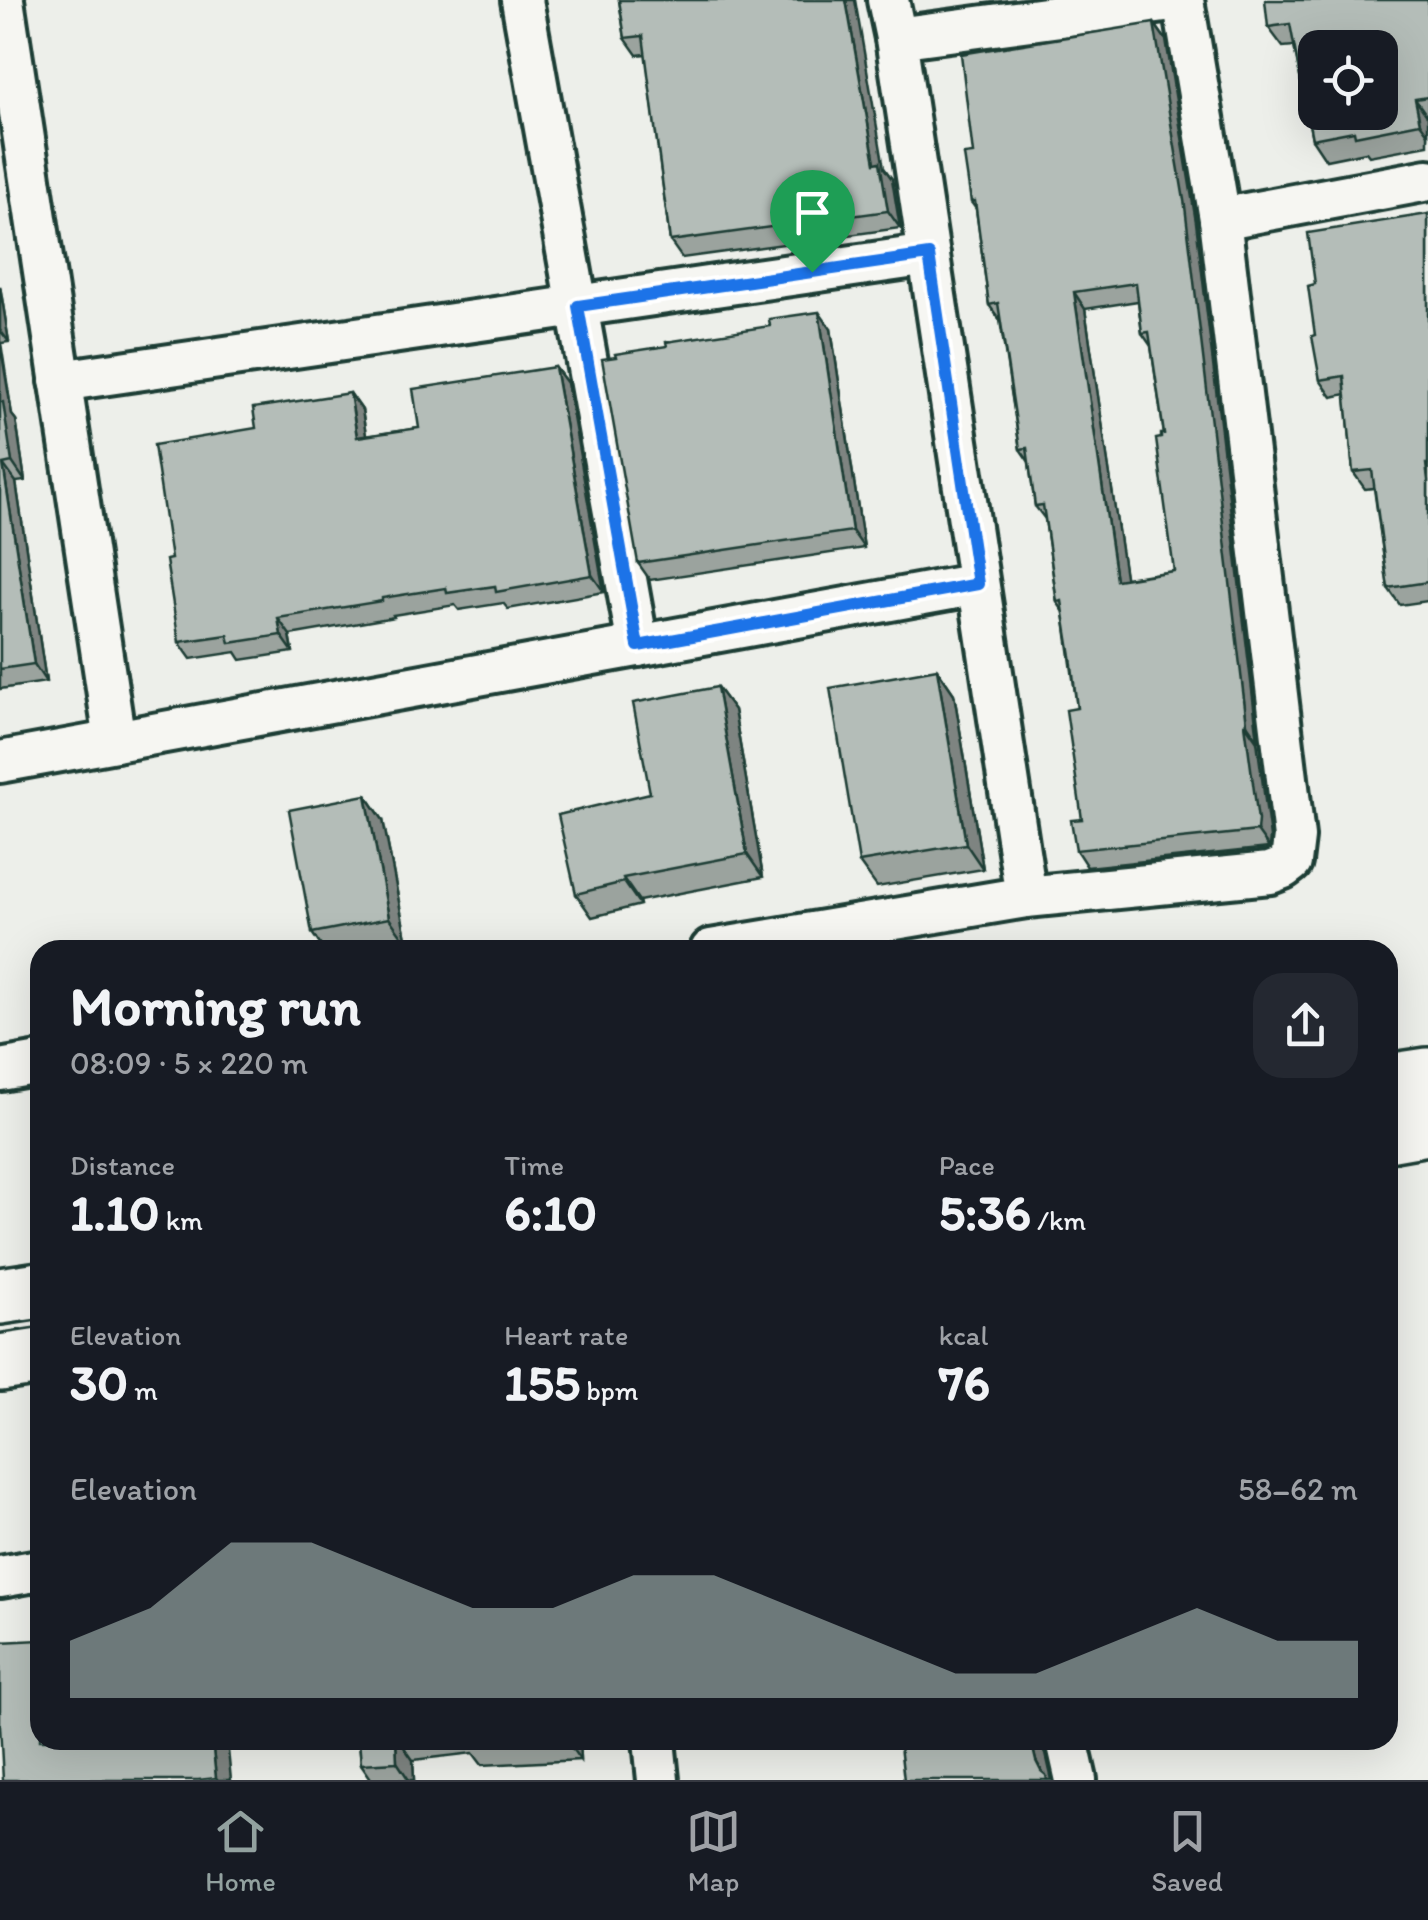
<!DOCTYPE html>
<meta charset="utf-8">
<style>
:root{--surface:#171b24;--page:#242831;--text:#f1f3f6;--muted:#9ea1a6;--line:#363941;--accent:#92a19f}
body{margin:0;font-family:Itim,sans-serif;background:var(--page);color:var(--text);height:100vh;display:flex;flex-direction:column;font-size:38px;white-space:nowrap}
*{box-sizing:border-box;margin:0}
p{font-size:32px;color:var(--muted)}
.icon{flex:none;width:55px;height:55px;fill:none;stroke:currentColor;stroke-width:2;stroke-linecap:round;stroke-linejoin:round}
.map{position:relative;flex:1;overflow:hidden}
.side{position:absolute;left:30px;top:940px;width:1368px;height:810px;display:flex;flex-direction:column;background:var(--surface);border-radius:30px;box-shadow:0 10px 40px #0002}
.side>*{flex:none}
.tools{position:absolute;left:1298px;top:30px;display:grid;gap:20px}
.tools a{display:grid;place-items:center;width:100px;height:100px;border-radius:20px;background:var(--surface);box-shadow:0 10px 40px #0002;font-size:50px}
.pin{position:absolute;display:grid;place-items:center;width:85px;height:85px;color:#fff;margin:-102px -42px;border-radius:50% 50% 50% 0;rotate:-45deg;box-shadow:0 0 10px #0007}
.pin .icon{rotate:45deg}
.round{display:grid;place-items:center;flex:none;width:105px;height:105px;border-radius:30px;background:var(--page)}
.summary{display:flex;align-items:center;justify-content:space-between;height:170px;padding:0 40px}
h1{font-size:55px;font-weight:700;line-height:75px}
.stats{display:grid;grid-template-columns:repeat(3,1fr);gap:15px;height:170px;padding:10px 40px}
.stats div{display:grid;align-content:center}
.stats b{font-size:50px;font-weight:700}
.stats small{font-size:28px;font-weight:400}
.stats p{font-size:28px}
.chart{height:280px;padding:20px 40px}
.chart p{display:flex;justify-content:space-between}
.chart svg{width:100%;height:180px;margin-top:10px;fill:var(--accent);opacity:.7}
.dock{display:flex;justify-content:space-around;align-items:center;height:140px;border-top:2px solid var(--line);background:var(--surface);font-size:28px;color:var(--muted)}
.dock a{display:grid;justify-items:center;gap:5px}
.dock .selected{color:var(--accent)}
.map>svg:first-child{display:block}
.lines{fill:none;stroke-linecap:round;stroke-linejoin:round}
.street-casing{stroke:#1f3d34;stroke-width:48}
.primary-casing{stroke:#1f3d34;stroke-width:62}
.street{stroke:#f6f6f2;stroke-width:40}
.primary{stroke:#f6f6f2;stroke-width:55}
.wall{fill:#9ba39e;stroke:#1f3d34;stroke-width:2.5;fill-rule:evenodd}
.shaded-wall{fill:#7e8481;stroke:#1f3d34;stroke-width:2.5}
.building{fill:#b4bdb8;stroke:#1f3d34;stroke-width:2.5;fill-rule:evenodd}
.route-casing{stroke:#fff;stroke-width:20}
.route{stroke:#1a73e8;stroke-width:12}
</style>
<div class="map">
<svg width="1428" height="1780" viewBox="0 0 1428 1780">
<rect width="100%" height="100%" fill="#edefea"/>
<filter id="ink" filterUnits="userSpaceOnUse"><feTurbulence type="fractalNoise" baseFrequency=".01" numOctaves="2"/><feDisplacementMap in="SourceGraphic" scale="20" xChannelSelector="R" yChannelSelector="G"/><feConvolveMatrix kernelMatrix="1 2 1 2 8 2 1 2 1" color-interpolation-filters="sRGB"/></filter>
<g filter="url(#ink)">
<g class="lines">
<!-- street casing -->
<g class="street-casing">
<g id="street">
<polyline points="3,0 115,741"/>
<polyline points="522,0 638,646"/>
<polyline points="888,0 896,38 1026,897"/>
<polyline points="896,38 1180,0"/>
<polyline points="1220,219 1428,180"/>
<polyline points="60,381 929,255"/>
<polyline points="0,762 978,584"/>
<polyline points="711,950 1026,897 1270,873 1283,868 1291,862 1294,837 1220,219 1183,0"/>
<polyline points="0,1070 40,1063"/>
<polyline points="0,1577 40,1570"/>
<polyline points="654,1740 658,1780"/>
<polyline points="1067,1740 1076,1780"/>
</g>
</g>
<!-- primary casing -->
<g class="primary-casing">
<g id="primary">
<polyline points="1388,1082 1428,1076"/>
<polyline points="1388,1134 1428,1127"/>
<polyline points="0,1296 40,1290"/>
<polyline points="0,1363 40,1357"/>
</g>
</g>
<!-- street -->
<use href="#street" class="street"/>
<!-- primary -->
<use href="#primary" class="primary"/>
</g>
<!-- wall -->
<g class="wall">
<polygon points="619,0 884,168 892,179 900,228 682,258 670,241 646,54 637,55 625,38"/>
<polygon points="1428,0 1428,145 1369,156 1366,152 1326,160 1312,139 1294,46 1283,47 1268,27"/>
<path d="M1154,23L1166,40L1196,222L1258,740L1257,741L1270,837L1269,848L1087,867L1076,850L1082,819L1077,708L1064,612L1057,602L1045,519L1035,506L1029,462L1020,449L1000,320L989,305L976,209L971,202L973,154ZM1138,301L1142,333L1151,346L1164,434L1174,571L1125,578L1085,309Z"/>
<polygon points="1428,214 1428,601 1400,605 1388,588 1374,488 1365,489 1353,472 1346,394 1332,397 1320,380 1315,335 1315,284"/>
<polygon points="0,286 9,342 1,343 12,415 16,420 25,481 16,482 46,682 0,689"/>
<polygon points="831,329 864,548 650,580 638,563"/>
<polygon points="555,367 567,383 604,592 508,609 503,603 459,610 455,605 393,615 394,617 290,635 293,652 241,660 236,652 191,659 179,642 256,428 350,393 362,410 366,436 419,428"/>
<polygon points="937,669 954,694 983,869 877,887 859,862"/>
<polygon points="717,687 734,710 763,877 639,901 640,905 592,917 576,894 650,793"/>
<polygon points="366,795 383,820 407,943 367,950 324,950 312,933"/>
<polygon points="359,1740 579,1740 580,1760 482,1765 473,1753 413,1760 414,1780 372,1780 361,1764"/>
</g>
<!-- shaded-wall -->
<g class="shaded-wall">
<polygon points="846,0 855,0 884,168 892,179 900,228 888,211 875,163"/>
<polygon points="1154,23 1166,40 1196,222 1258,740 1247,724"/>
<polygon points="1415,99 1428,117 1428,134 1420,123"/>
<polygon points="0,286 9,342 0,330"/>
<polygon points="1074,292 1085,309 1128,596 1116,580"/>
<polygon points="819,312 831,329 864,548 852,531"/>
<polygon points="0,342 12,415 16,420 25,481 12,462 0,402"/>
<polygon points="555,367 567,383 604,592 592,575"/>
<polygon points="350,393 362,410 369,454 357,437"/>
<polygon points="3,464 16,482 46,682 34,664"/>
<polygon points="278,618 290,635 293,652 281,635"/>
<polygon points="937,669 954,694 983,869 966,844"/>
<polygon points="717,687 734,710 763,877 747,854"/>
<polygon points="1245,724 1257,741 1270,837 1269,848 1257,831"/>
<polygon points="366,795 383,820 407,943 389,918"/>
<polygon points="623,878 639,901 640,905 624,882"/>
<polygon points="212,1740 227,1740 231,1780 218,1780 216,1778"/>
<polygon points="396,1740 399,1740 413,1760 414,1780 409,1780 397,1762"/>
<polygon points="566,1740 579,1740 580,1760"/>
<polygon points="1031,1740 1036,1740 1046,1754 1052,1780 1047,1780 1036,1761"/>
</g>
<!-- building -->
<g class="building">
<polygon points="619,0 846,0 875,163 880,162 888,211 670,241 643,36 625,38"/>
<path d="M1265,0H1428V97L1415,99L1420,123L1355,136L1354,131L1312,139L1290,24L1268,27ZM1315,48H1380V112H1315Z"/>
<path d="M1154,23L1185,206L1247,724H1245L1258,820L1257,831L1076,850L1071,820L1082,819L1066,710L1077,708L1071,657L1062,601L1057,602L1043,505L1035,506L1027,448L1020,449L998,303L989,305L975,201L971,202L964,155L973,154L961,54ZM1136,283L1142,333L1149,332L1164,434H1161V438L1156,439L1174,571L1116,580L1074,292Z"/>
<polygon points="1428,214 1428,464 1426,464 1428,480 1428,582 1388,588 1372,470 1353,472 1344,376 1320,380 1312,336 1315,335 1308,286 1315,284 1308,233"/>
<polygon points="819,312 852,531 638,563 602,359 616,357 615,354 667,346 666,342 770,326 769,319"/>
<polygon points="555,367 592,575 496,592 495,586 447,593 446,588 382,598 382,601 278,618 281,635 230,643 228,635 179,642 166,560 171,559 154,445 256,428 253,408 350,393 357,437 419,428 413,389"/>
<polygon points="0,402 3,402 12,462 3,464 34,664 0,669"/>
<polygon points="937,669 966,844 859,862 830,688"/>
<polygon points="717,687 747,854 623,878 624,882 576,894 558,815 650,793 633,703"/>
<polygon points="366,795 389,918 312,933 289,810"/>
<polygon points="40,1640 40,1740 212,1740 216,1778 198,1780 3,1780 0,1725 0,1642"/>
<polygon points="359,1740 396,1740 397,1762 361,1764"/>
<polygon points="944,1740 1031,1740 1036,1761 1041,1771 1046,1775 1047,1780 904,1780 900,1746"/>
</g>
</g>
<g class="lines" filter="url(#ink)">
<!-- route casing -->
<g class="route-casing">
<polygon id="route" points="929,255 978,584 638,646 578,306"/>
</g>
<!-- route -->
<use href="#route" class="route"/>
</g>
</svg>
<div class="tools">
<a><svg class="icon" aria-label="locate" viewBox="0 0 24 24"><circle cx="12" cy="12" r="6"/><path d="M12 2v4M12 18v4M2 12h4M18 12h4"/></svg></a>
</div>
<div class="pin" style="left:812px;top:272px;background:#1e9e55"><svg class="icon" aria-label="arrive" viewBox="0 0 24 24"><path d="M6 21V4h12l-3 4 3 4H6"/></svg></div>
<section class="side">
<div class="summary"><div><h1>Morning run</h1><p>08:09 · 5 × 220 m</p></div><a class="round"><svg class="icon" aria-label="share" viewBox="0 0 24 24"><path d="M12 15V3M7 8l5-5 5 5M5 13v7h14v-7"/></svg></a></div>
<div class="stats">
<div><p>Distance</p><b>1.10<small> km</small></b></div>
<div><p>Time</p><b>6:10</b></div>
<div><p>Pace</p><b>5:36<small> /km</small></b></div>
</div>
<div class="stats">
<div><p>Elevation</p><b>30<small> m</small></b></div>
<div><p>Heart rate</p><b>155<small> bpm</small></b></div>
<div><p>kcal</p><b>76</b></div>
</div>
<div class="chart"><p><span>Elevation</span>58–62 m</p>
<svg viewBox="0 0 160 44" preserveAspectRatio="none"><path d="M0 44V30L10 22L20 6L30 6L40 14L50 22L60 22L70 14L80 14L90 22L100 30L110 38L120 38L130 30L140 22L150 30L160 30V44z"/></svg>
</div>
</section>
</div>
<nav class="dock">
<a class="selected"><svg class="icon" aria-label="home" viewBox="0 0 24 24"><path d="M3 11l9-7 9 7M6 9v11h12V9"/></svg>Home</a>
<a><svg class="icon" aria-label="map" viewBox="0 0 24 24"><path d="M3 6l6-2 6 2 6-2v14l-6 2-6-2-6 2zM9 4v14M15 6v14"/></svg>Map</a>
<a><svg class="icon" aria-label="saved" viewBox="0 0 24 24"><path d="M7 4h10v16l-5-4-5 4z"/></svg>Saved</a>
</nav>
